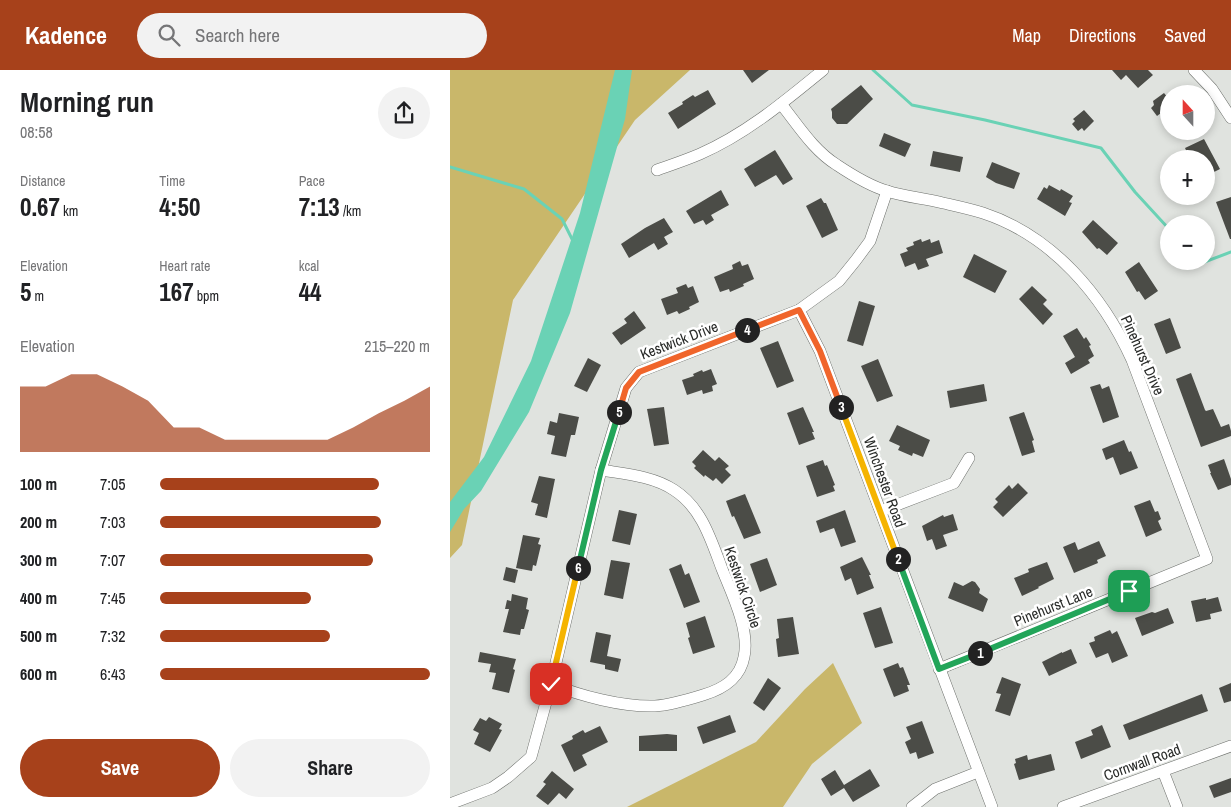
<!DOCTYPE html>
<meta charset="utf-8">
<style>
:root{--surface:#fff;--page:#f2f2f2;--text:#202124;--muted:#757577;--accent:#a7411b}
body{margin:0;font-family:"Archivo Narrow",sans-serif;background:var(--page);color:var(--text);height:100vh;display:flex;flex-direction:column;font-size:19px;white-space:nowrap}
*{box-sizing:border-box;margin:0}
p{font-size:16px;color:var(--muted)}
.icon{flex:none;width:28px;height:28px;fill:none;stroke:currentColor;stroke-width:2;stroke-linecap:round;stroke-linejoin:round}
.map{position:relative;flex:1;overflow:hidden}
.drawer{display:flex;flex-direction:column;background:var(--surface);width:450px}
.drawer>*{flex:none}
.needle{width:32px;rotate:339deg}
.tools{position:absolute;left:710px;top:15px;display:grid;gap:10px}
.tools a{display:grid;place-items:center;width:55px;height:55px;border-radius:50%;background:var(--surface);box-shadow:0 2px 8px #0003;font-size:25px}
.pin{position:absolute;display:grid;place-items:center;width:42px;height:42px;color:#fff;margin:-21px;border-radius:10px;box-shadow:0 2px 8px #0006}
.km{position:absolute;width:25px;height:25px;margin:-12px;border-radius:50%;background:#222;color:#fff;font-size:14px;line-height:25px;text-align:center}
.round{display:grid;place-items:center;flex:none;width:52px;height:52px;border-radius:26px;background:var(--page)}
.headline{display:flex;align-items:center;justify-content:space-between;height:85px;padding:0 20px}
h1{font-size:28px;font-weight:700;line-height:38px}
.figures{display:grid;grid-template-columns:repeat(3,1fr);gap:8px;height:85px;padding:5px 20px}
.figures div{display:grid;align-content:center}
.figures b{font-size:25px;font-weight:700}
.figures small{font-size:14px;font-weight:400}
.figures p{font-size:14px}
.chart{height:140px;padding:10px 20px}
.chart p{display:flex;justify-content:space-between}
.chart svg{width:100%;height:90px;margin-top:5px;fill:var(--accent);opacity:.7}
.primary-button{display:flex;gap:10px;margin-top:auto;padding:10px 20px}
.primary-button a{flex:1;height:58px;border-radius:30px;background:var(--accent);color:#fff;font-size:20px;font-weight:700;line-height:58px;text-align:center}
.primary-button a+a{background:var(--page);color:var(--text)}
ul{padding:0 20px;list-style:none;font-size:16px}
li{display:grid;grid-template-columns:80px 60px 1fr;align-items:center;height:38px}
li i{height:12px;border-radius:6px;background:var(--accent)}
header{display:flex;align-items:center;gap:30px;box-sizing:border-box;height:70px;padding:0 25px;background:var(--accent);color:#fff}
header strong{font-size:24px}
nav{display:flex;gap:28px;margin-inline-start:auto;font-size:18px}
.search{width:350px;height:45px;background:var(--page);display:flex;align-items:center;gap:12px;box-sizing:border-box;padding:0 18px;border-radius:28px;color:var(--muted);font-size:19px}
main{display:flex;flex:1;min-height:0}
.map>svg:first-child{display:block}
.green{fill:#c9b76a}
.water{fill:#6ad2b5}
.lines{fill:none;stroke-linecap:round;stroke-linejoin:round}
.stream{stroke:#6ad2b5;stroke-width:3}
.building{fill:#4b4c47}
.minor-casing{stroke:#6d706c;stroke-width:12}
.minor{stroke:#fff;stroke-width:11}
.split-1-casing{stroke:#fff;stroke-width:10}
.split-2-casing{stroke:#fff;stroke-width:10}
.split-3-casing{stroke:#fff;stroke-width:10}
.split-4-casing{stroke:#fff;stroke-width:10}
.split-5-casing{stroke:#fff;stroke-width:10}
.split-6-casing{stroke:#fff;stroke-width:10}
.split-7-casing{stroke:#fff;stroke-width:10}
.split-1{stroke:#22a559;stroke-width:6}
.split-2{stroke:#22a559;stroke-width:6}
.split-3{stroke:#f5b400;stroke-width:6}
.split-4{stroke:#f0652b;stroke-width:6}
.split-5{stroke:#f0652b;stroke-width:6}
.split-6{stroke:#22a559;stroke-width:6}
.split-7{stroke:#f5b400;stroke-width:6}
.labels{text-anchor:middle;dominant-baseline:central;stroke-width:5;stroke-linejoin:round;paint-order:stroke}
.street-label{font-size:15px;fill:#292b29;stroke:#fff}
</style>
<header>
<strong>Kadence</strong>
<div class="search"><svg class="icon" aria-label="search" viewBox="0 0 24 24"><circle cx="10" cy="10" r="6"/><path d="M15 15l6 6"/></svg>Search here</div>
<nav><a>Map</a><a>Directions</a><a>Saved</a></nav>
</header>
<main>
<section class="drawer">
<div class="headline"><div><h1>Morning run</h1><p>08:58</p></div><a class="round"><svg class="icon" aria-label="share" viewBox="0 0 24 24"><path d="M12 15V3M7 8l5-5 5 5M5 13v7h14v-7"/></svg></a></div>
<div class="figures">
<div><p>Distance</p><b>0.67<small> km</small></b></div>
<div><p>Time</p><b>4:50</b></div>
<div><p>Pace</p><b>7:13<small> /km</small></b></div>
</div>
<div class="figures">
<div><p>Elevation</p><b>5<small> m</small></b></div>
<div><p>Heart rate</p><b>167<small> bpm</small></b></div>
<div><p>kcal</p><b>44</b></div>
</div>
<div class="chart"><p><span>Elevation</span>215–220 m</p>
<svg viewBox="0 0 160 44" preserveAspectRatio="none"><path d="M0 44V12L10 12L20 6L30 6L40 12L50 19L60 32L70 32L80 38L90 38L100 38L110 38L120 38L130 32L140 25L150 19L160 12V44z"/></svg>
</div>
<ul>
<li><b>100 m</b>7:05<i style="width:81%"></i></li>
<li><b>200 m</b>7:03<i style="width:82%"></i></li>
<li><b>300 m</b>7:07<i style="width:79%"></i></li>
<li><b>400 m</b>7:45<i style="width:56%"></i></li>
<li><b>500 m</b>7:32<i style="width:63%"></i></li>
<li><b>600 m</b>6:43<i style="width:100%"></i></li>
</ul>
<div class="primary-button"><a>Save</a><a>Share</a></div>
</section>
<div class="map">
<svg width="781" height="737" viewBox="0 0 781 737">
<rect width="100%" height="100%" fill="#e0e3df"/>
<!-- green -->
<g class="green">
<polygon points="0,0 240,0 185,50 63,230 12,475 0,488"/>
<polygon points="383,593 412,653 362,694 333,737 177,737 306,672 355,619"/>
</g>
<!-- water -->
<polygon class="water" points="165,0 182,0 175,49 120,243 79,342 31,421 14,439 0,462 0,432 34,387 81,291 130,143"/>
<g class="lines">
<!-- stream -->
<g class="stream">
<polyline points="423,0 462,35 535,50 651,78 685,122 719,159"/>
<polyline points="0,97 74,119 112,149 123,171"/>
<polyline points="745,191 749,194 781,182"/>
</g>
</g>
<!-- building -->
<g class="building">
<polygon points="293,0 319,0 302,13"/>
<polygon points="662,0 698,0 703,5 688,18 676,5 671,10"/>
<polygon points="411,15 423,29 397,54 387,54 382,48 382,42 381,39"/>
<polygon points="258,20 266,34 228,59 218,43 233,34 232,32 243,25 245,27"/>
<polygon points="714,23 719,29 719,53 711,43 707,46 701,38 704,35 703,31"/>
<polygon points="634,40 644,51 634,61 632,58 628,61 622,54 625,51 623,49"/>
<polygon points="434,63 461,74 455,87 429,76"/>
<polygon points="754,69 770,99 756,106 756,89 740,89 735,78"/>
<polygon points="325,80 343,109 333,115 326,105 305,117 294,99"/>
<polygon points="483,81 513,87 510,102 480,96"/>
<polygon points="542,92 570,103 564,119 546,113 536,107"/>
<polygon points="599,115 610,121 611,119 623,126 619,132 622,133 615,146 587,129 594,117 597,119"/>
<polygon points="271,120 279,135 261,145 264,150 256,155 253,150 244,154 236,141"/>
<polygon points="781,127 781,169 780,169 766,132"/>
<polygon points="371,128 374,133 376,133 388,160 372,168 356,136"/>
<polygon points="214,148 223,162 214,167 218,174 208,180 204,173 179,188 171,174 195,158"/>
<polygon points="643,150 668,173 657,185 649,178 647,179 632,162"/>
<polygon points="471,169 472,172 480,169 481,173 489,170 493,183 476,189 479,196 468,200 465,193 455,197 450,184 458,181 456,178 464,175 463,172"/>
<polygon points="524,184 557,201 545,223 513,207"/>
<polygon points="290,191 292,196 298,194 304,209 293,214 294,216 280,222 279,219 270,222 264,207 283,199 282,195"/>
<polygon points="689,192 708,221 695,230 689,221 687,222 675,202"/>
<polygon points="236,214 238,218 243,216 249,232 239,237 240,239 229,244 227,241 217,245 211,229 228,223 226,218"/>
<polygon points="582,216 597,230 593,234 603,244 593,255 569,229"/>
<polygon points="409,231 425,236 413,276 397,271"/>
<polygon points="184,241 196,258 171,275 162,263 177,253 174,249"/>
<polygon points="720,248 731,278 716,284 704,254"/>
<polygon points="627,258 634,269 636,267 641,275 639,276 644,286 638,290 640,293 621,304 615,293 625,287 613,266"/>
<polygon points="328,271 344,311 327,318 310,278"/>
<polygon points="138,288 151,295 137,322 124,316"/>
<polygon points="428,289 443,326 427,332 411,296"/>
<polygon points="261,299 267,314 262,316 263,321 253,324 252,320 237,325 232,310 244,306 243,304 252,300 253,302"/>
<polygon points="741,303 755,340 756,341 763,339 771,357 779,354 781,361 781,366 751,377 726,309"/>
<polygon points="534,314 537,331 500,338 497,321"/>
<polygon points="650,314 652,319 659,316 669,347 653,353 640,317"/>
<polygon points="214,337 219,374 204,376 197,339"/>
<polygon points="353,337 364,362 362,362 365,369 349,375 337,343"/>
<polygon points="574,342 584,370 582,371 585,382 572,386 559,347"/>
<polygon points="109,343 129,347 125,365 121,365 116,387 101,384 105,366 97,364 100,351 107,353"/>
<polygon points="447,355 480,370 473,387 463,383 462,386 448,380 450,376 439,371"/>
<polygon points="674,370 679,382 681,381 688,398 670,405 663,387 656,390 652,379"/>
<polygon points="253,380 265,391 269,387 279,396 275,399 281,405 272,414 266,408 263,411 255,405 254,407 244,398 246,396 242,392"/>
<polygon points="774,389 781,409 781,415 768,420 760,403 761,403 758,395"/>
<polygon points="373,390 375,396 377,395 385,415 383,416 385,421 367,427 356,396"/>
<polygon points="89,406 105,409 97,448 85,445 88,434 81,432"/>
<polygon points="568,413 578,423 553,447 543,437 548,432 545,429 559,415 562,419"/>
<polygon points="295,424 311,463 294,469 284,446 282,447 276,431"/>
<polygon points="700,430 705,442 708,441 711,449 708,451 712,460 696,467 684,436"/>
<polygon points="169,440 187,444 180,475 162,471"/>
<polygon points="395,440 406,472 391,477 384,458 370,463 366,451"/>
<polygon points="503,444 508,460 493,465 497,476 486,480 482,469 477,471 472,456 493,445 494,447"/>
<polygon points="73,465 90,468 88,474 91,475 86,496 83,495 82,501 66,498"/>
<polygon points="649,471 656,486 647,490 648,493 624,503 613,477 625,472 628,480"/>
<polygon points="412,487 421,505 419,505 424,518 407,525 401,508 395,511 390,497"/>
<polygon points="317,488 327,515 310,522 300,494"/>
<polygon points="161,490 180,493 173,529 154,525"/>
<polygon points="597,492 604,509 588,517 589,518 572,526 564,508 579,502 578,499"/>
<polygon points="231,494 235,505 239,503 250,532 234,538 219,499"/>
<polygon points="56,497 68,500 65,513 53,510"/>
<polygon points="522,511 525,512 530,519 529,523 538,529 533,542 498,528 504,512 513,516"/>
<polygon points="62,524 78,528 76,539 79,540 74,559 71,559 70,565 53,562 59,539 55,539 57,530 61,531"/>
<polygon points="768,527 772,541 760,544 761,549 746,552 741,531 756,528 756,530"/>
<polygon points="431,537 443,573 425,578 413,543"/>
<polygon points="718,538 724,553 692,566 685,548 702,542 705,543"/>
<polygon points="255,546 265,577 243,584 238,568 240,567 236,553"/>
<polygon points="343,547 349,584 328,587 326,569 329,568 327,549"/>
<polygon points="660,560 662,564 667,561 678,586 662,593 658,583 646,588 639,573 645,571 644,567"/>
<polygon points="146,562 161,565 157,586 171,589 168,602 155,599 155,595 140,592"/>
<polygon points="621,579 627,593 599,606 592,592 612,582 612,583"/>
<polygon points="30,582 66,589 63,599 65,600 59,623 42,619 46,603 39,602 41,594 28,592"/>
<polygon points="448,593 450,598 453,597 460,615 457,615 459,621 444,627 433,599"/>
<polygon points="552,607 571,614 560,646 545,641 551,624 546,623"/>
<polygon points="318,608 331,618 314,641 303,633"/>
<polygon points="781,613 781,631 774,633 769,618"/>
<polygon points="752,624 758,641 679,670 673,655"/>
<polygon points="280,645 286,662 253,674 247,657"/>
<polygon points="39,647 52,654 49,659 52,660 40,682 24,674 29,663 23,660 30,648 36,651"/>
<polygon points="472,651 484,683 468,689 466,682 460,684 455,672 461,669 456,657"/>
<polygon points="652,655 661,677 631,689 625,672 643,665 641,660"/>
<polygon points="150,656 158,672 132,685 137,695 124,702 111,675 123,669 122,666 133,660 135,663"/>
<polygon points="217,664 227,665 227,681 189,681 189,666"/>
<polygon points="601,684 605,700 569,710 564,694 566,693 565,689 577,685 578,690"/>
<polygon points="420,699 430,716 403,732 394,718 381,726 371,709 385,700 394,715"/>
<polygon points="102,701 124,719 116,729 109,723 98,735 86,726 96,714 93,712"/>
<polygon points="781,708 781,722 764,728 759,716"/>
</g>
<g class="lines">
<!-- minor casing -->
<g class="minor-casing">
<g id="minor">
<polyline points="744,0 762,19 781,48"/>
<path d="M331,34C348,55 363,80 387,95C402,105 420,116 437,121C455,127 474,128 493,133C506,136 520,139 533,143C603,166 653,226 682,290L757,489L489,599"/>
<path d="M207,100C221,95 236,90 250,84C296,64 335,31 373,0"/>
<polyline points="349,240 370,281 542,737"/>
<polyline points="431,441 504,413 519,388"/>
<path d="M101,614C131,626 172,637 205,636C221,635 237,630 253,625C273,619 290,609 294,587C300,560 282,524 272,499C261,470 252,438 224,420C203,406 175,404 151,400"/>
<polyline points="713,701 727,737"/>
<polyline points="0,734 42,718 58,707 81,687 101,614 151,400 176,318 189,302 349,240 389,211 406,190 420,171 437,121"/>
<polyline points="462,737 485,719 528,702"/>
<polyline points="613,737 781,676"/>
</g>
</g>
<!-- minor -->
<use href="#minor" class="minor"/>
</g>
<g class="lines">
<!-- split-1 casing -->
<g class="split-1-casing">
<polyline id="split-1" points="530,583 679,521"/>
</g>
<!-- split-2 casing -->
<g class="split-2-casing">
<polyline id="split-2" points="448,489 489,599 530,583"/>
</g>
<!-- split-3 casing -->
<g class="split-3-casing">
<polyline id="split-3" points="391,337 448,489"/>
</g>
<!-- split-4 casing -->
<g class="split-4-casing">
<polyline id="split-4" points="297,260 349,240 370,281 391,337"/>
</g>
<!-- split-5 casing -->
<g class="split-5-casing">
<polyline id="split-5" points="169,342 176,318 189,302 297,260"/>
</g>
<!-- split-6 casing -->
<g class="split-6-casing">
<polyline id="split-6" points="128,498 151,400 169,342"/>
</g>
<!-- split-7 casing -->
<g class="split-7-casing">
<polyline id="split-7" points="101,614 128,498"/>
</g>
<!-- split-1 -->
<use href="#split-1" class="split-1"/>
<!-- split-2 -->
<use href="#split-2" class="split-2"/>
<!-- split-3 -->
<use href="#split-3" class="split-3"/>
<!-- split-4 -->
<use href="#split-4" class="split-4"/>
<!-- split-5 -->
<use href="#split-5" class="split-5"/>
<!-- split-6 -->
<use href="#split-6" class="split-6"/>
<!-- split-7 -->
<use href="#split-7" class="split-7"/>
</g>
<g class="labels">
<!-- street labels -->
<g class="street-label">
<text transform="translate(229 270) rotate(-21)">Kestwick Drive</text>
<text transform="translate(693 285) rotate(66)">Pinehurst Drive</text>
<text transform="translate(435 412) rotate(70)">Winchester Road</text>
<text transform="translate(293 517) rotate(71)">Kestwick Circle</text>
<text transform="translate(603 536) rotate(-22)">Pinehurst Lane</text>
<text transform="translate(692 692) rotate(-20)">Cornwall Road</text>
</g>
</g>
</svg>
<div class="tools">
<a><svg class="needle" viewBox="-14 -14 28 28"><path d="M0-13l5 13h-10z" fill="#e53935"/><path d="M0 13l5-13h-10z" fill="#757577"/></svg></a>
<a>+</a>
<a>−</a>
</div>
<div class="pin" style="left:679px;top:521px;background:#1e9e55"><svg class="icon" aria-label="arrive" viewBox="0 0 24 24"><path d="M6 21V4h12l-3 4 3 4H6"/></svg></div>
<div class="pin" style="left:101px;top:614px;background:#d93025"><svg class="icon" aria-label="check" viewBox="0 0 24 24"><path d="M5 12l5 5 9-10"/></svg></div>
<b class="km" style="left:530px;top:583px">1</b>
<b class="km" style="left:448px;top:489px">2</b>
<b class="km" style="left:391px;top:337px">3</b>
<b class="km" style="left:297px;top:260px">4</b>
<b class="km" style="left:169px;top:342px">5</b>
<b class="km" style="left:128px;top:498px">6</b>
</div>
</main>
